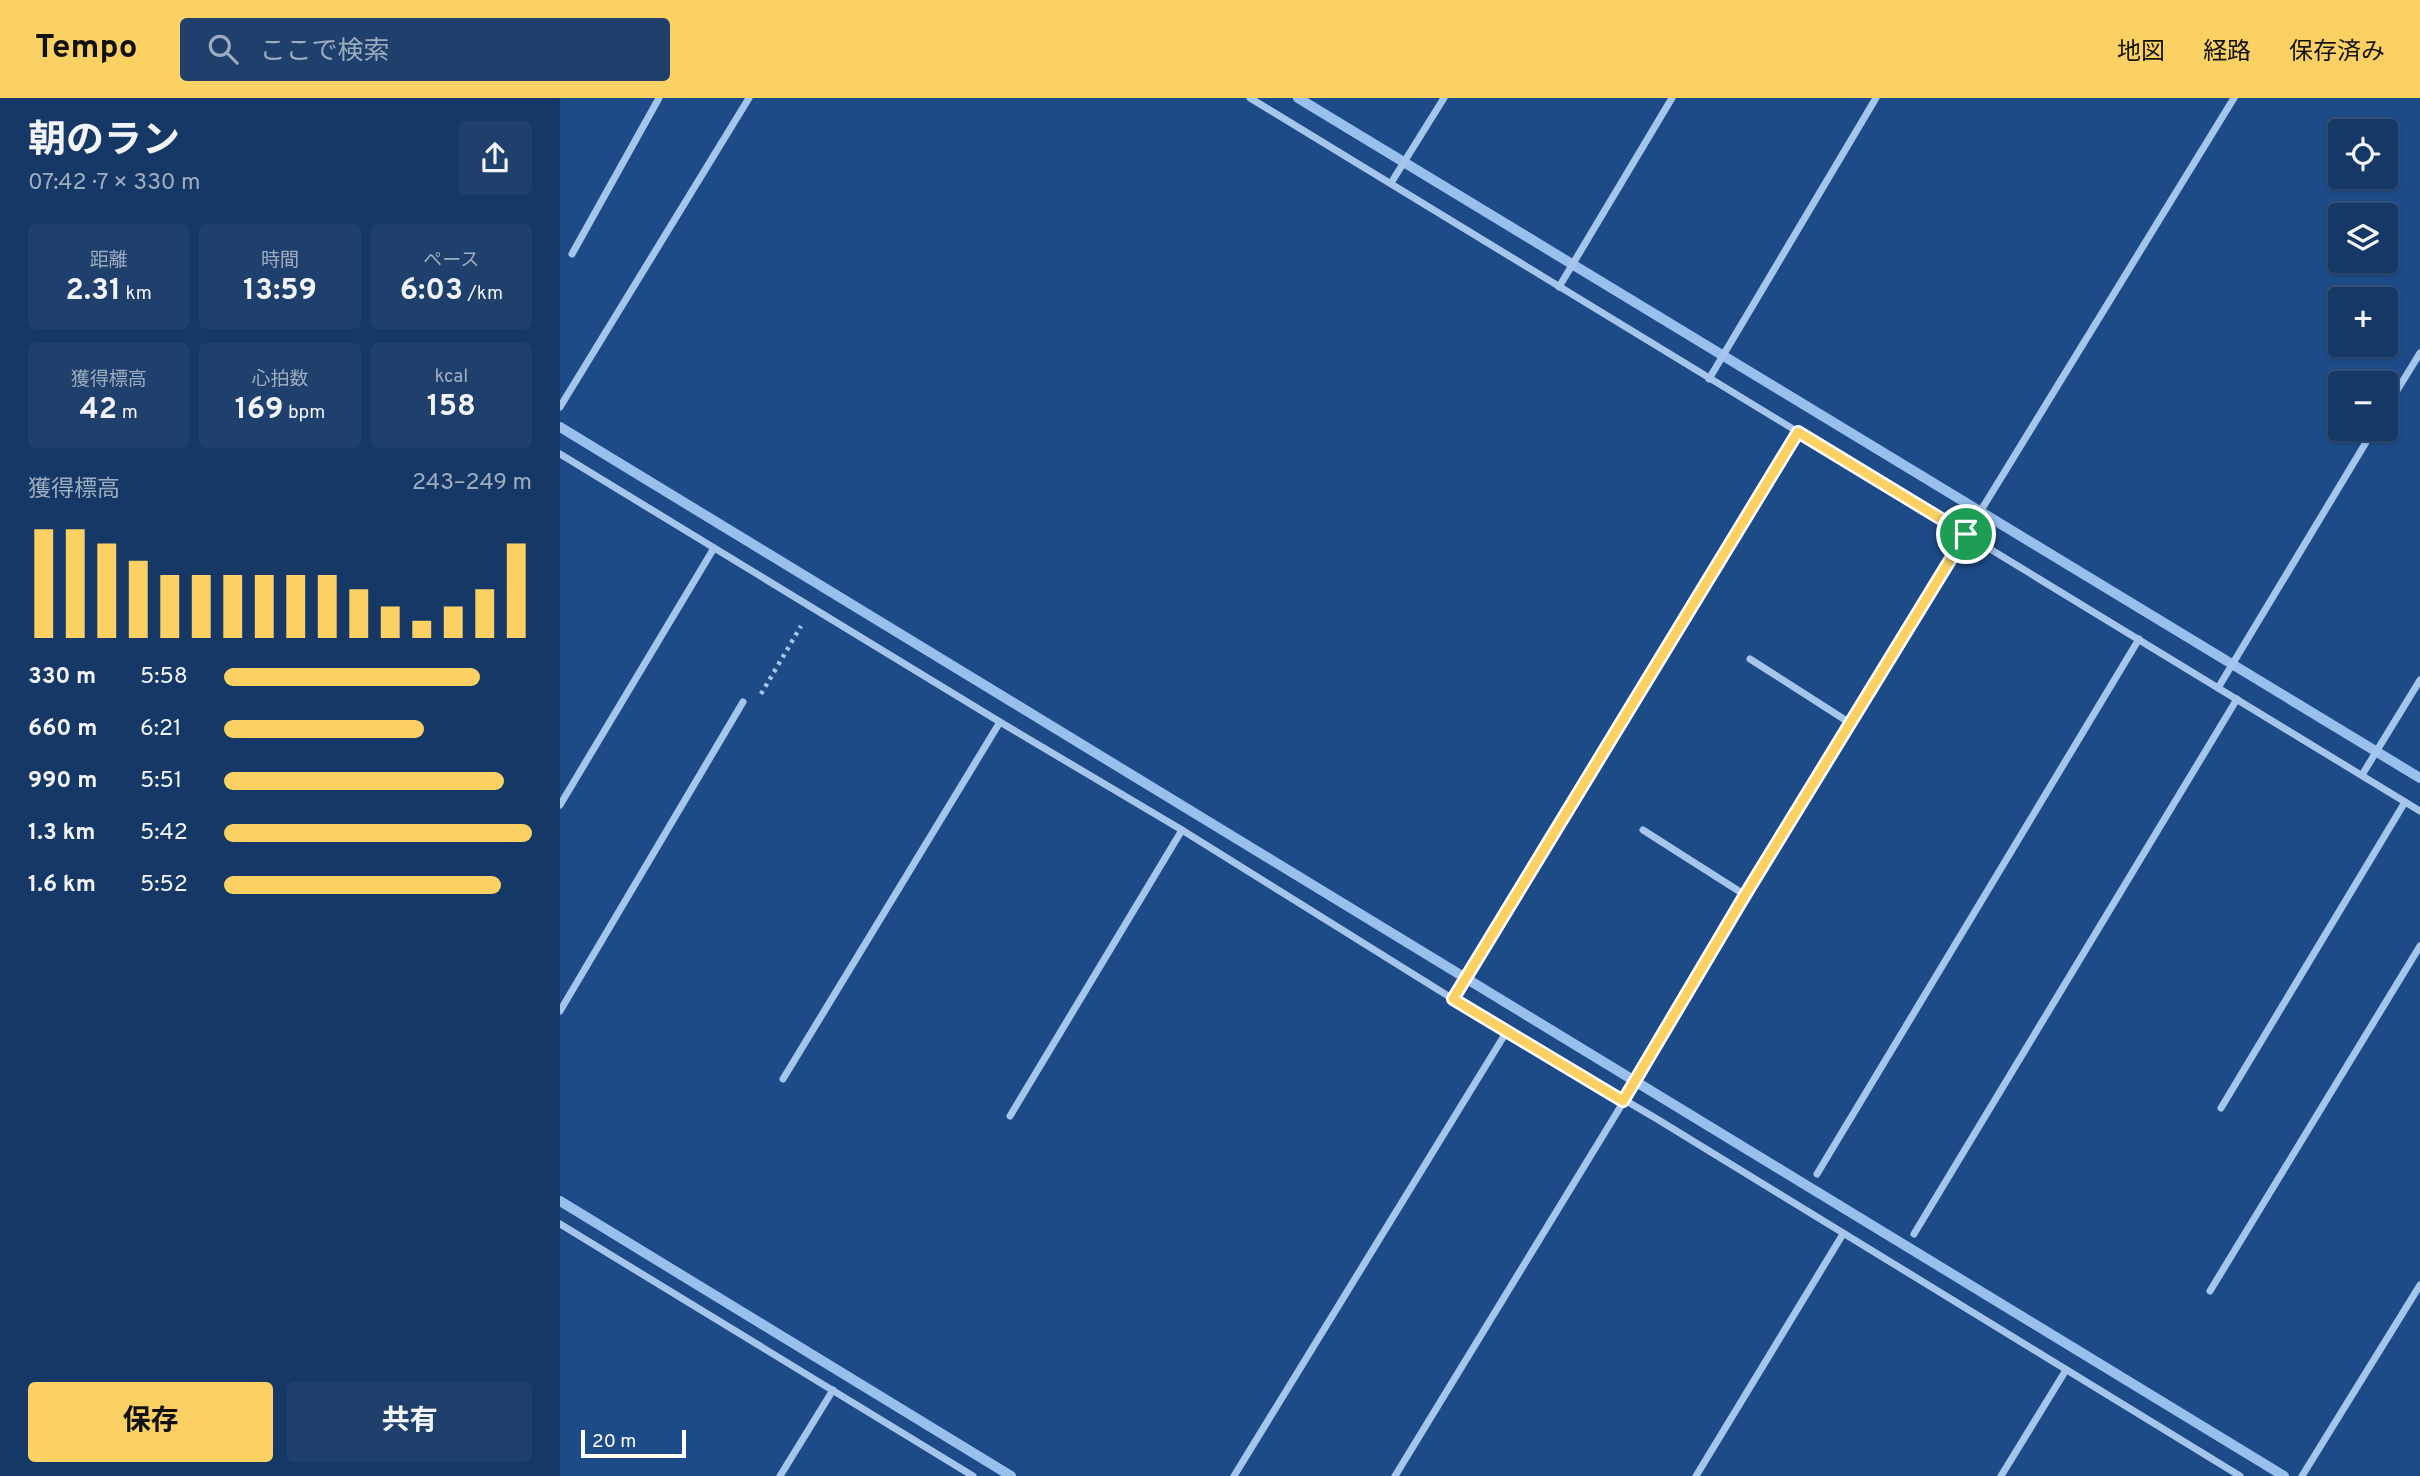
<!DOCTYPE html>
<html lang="ja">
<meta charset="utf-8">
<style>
:root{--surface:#163866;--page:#1f3f6c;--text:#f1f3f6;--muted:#9eacbf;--line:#35527a;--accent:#fbd164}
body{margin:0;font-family:Overpass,"Noto Sans JP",sans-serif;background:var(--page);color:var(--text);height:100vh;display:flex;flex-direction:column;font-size:26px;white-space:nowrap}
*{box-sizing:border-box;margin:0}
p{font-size:23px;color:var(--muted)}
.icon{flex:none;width:38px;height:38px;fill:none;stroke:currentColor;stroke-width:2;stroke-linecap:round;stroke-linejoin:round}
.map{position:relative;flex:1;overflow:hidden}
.details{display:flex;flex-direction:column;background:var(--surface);width:560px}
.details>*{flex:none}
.fabs{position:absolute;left:1768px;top:21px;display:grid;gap:14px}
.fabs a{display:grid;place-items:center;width:70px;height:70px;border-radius:7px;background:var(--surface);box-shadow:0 2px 5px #0004,0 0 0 2px var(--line);font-size:35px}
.scale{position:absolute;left:21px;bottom:18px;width:105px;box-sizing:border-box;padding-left:7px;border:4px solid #fff;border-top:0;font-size:19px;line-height:24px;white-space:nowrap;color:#fff;-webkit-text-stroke:5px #1d4b88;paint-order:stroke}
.pin{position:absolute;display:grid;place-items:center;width:60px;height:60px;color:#fff;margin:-30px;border:4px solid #fff;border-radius:50%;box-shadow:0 2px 7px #0007}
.round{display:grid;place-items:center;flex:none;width:74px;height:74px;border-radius:7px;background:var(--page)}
.head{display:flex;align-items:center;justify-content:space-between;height:119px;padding:0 28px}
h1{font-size:38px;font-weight:700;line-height:52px}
.stats{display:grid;grid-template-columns:repeat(3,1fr);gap:10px;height:119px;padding:7px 28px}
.stats div{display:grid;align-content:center;border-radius:7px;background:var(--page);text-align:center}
.stats b{font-size:30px;font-weight:700}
.stats small{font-size:19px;font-weight:400}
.stats p{font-size:19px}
.chart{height:196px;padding:14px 28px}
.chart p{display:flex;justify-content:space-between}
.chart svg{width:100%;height:126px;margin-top:7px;stroke:var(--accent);stroke-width:6}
.cta{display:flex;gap:14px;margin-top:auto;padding:14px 28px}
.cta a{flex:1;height:80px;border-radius:7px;background:var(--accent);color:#111;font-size:28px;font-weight:700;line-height:80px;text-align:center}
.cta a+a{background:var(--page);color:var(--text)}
ul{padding:0 28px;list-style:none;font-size:23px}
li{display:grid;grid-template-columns:112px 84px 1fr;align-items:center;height:52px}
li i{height:18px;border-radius:9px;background:var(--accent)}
header{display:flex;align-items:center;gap:42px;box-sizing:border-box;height:98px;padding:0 35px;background:var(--accent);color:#111}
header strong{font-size:33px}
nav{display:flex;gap:38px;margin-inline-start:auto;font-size:24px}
.search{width:490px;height:63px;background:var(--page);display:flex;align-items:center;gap:18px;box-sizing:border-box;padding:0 24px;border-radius:7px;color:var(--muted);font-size:26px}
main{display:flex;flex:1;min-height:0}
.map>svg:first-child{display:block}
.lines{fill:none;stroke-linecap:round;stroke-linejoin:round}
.stream{stroke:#99c0ed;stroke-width:10}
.path{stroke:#a6c5eb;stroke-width:4.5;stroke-dasharray:3.5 5;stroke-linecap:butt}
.minor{stroke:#a6c5eb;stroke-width:7}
.route-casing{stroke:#fff;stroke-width:14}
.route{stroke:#fbd164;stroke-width:9}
</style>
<header>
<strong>Tempo</strong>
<div class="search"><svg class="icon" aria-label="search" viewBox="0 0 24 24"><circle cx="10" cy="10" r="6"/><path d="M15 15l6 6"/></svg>ここで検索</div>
<nav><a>地図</a><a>経路</a><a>保存済み</a></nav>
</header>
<main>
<section class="details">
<div class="head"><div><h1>朝のラン</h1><p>07:42 · 7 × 330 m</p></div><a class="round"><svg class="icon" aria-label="share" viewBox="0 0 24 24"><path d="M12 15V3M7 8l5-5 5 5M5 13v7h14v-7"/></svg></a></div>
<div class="stats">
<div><p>距離</p><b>2.31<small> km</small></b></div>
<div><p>時間</p><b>13:59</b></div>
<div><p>ペース</p><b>6:03<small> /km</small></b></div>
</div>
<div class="stats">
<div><p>獲得標高</p><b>42<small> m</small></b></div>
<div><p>心拍数</p><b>169<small> bpm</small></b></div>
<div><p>kcal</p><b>158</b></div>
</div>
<div class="chart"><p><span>獲得標高</span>243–249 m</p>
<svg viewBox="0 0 160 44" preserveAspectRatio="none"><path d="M5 44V6M15 44V6M25 44V11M35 44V17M45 44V22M55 44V22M65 44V22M75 44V22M85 44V22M95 44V22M105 44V27M115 44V33M125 44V38M135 44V33M145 44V27M155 44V11"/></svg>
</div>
<ul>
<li><b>330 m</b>5:58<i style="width:83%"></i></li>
<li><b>660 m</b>6:21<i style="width:65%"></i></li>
<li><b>990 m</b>5:51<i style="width:91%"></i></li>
<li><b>1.3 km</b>5:42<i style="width:100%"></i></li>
<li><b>1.6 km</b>5:52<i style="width:90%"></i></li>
</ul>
<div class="cta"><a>保存</a><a>共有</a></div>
</section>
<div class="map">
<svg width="1860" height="1378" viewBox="0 0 1860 1378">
<rect width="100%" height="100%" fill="#1d4b88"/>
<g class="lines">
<!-- stream -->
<g class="stream">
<polyline points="738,0 1860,680"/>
<polyline points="0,329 1724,1378"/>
<polyline points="0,1103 451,1378"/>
</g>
<!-- path -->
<polyline class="path" points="201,596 241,528"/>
<!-- minor -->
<g class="minor">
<polyline points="690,0 1860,713"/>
<polyline points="831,85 884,0"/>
<polyline points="12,156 99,0"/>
<polyline points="999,189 1112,0"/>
<polyline points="1149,281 1316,0"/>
<polyline points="0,309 189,0"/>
<polyline points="1825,312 1860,255"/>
<polyline points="0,356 440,624 622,732 893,901 1097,1021 1680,1378"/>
<polyline points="1190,561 1290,625"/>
<polyline points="1658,590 1814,331"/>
<polyline points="1802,677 1860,582"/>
<polyline points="0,707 154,450"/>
<polyline points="1083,732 1185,797"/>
<polyline points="893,901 1238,334"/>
<polyline points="0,913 183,604"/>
<polyline points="223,981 440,624"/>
<polyline points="1661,1010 1845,704"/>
<polyline points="450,1018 622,732"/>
<polyline points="1257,1076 1579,541"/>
<polyline points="0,1126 413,1378"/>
<polyline points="1354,1136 1677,601"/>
<polyline points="1650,1193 1860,848"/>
<polyline points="220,1378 273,1292"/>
<polyline points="674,1378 947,933"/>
<polyline points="835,1378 1064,1003 1185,797 1674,0"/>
<polyline points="1136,1378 1283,1136"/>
<polyline points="1441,1378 1506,1272"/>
<polyline points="1742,1378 1860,1187"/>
</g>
</g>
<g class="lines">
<!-- route casing -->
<g class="route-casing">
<polygon id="route" points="1238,334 1406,436 1185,797 1063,1003 893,901"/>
</g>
<!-- route -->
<use href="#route" class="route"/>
</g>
</svg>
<div class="fabs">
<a><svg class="icon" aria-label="locate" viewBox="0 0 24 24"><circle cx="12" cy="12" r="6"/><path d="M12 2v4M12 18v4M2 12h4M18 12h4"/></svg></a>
<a><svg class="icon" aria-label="layers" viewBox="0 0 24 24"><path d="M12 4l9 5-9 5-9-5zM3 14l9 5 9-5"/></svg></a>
<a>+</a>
<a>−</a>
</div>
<div class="scale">20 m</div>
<div class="pin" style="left:1406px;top:436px;background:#1e9e55"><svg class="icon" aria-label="arrive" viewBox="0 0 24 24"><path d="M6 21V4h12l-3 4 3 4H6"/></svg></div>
</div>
</main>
